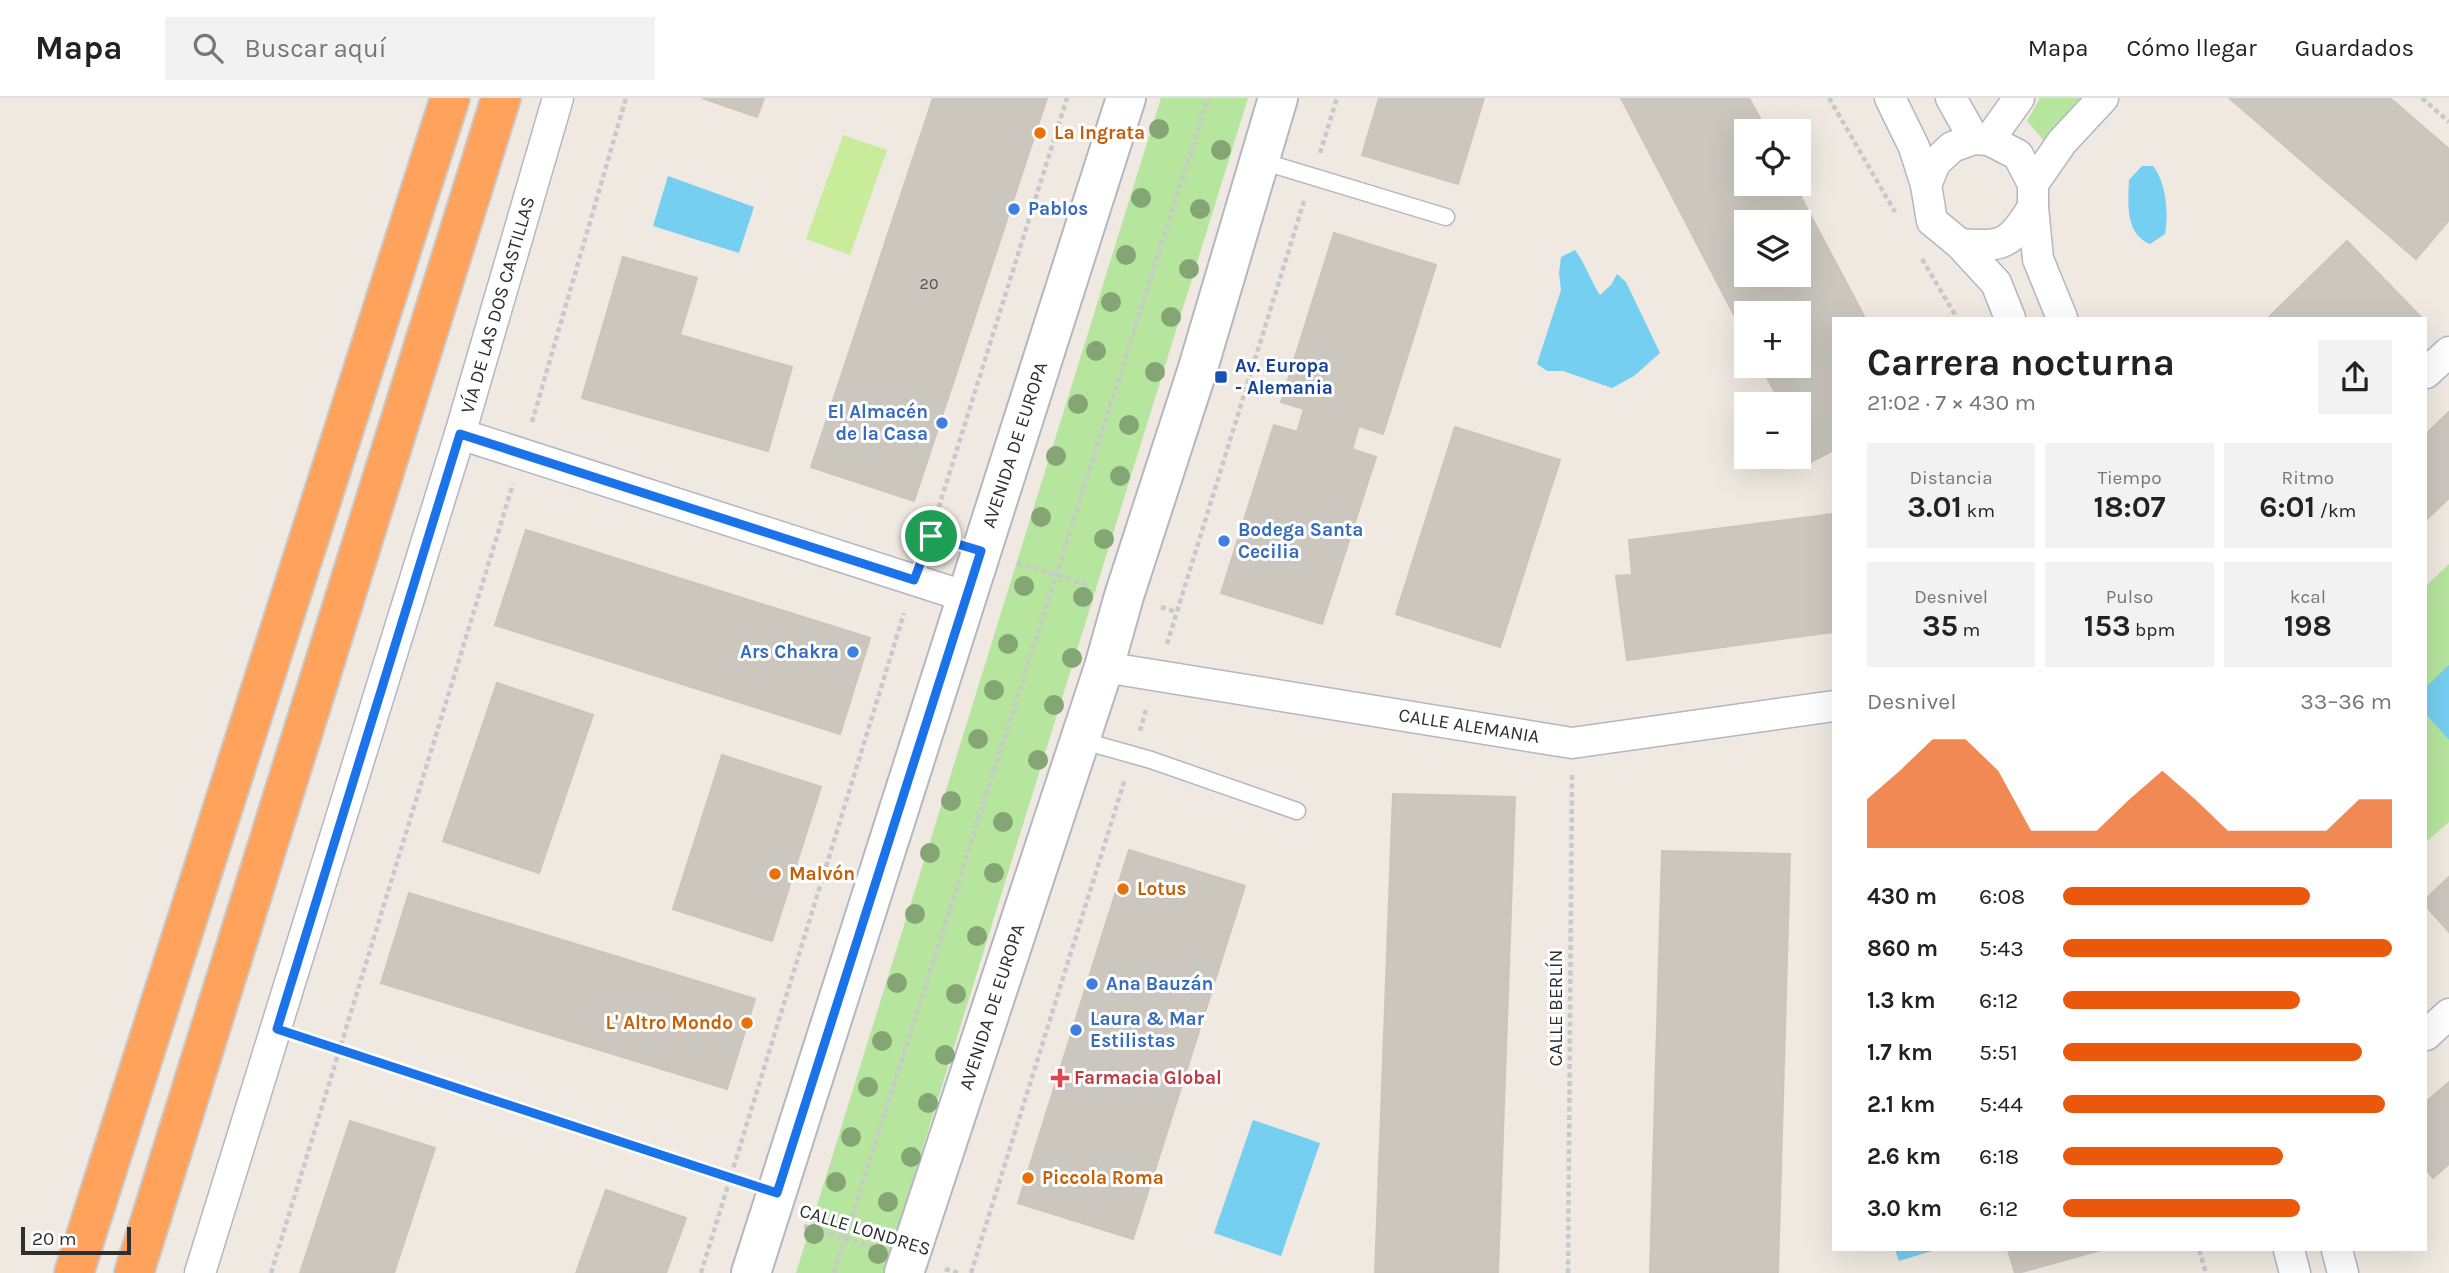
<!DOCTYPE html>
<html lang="es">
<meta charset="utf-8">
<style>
:root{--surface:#fff;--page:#f2f2f2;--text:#222;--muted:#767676;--line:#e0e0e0;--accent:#ea580c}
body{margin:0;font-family:Karla,sans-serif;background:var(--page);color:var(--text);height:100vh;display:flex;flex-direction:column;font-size:26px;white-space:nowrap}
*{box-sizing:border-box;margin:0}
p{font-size:23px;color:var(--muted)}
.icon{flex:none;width:38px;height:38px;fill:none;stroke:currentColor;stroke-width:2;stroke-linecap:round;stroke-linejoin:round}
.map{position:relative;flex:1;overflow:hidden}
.sheet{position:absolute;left:1832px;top:219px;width:595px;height:934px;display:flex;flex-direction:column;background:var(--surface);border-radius:0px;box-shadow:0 7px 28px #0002}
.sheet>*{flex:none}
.fabs{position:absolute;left:1734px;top:21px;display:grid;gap:14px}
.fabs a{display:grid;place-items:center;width:77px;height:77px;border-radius:0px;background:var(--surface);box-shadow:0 7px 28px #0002;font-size:35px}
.scale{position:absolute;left:21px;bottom:18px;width:110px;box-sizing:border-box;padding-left:7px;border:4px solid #2e2e2e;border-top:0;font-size:19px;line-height:24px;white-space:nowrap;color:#2e2e2e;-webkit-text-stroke:5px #fff;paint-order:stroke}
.pin{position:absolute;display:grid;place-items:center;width:60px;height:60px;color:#fff;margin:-30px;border:4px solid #fff;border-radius:50%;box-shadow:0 2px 7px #0007}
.round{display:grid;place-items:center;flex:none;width:74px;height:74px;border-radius:0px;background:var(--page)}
.head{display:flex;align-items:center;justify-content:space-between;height:119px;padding:0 35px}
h1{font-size:38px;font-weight:700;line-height:52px}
.metrics{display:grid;grid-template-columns:repeat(3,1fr);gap:10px;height:119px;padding:7px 35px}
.metrics div{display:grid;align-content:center;border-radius:0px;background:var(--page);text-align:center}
.metrics b{font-size:30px;font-weight:700}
.metrics small{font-size:19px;font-weight:400}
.metrics p{font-size:19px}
.chart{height:196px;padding:14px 35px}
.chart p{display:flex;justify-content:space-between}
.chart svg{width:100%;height:126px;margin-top:7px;fill:var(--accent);opacity:.7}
ul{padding:0 35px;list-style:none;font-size:23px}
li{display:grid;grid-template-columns:112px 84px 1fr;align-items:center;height:52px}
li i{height:18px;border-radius:9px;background:var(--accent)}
header{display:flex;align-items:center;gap:42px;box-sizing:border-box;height:98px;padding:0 35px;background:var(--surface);border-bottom:2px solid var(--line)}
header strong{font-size:33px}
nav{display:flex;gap:38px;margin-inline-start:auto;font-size:24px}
.search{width:490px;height:63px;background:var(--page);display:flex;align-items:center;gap:18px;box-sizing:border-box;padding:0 24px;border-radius:0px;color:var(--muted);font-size:26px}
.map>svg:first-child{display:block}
.green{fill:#b6e59e}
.pitch{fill:#c9ec9a}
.water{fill:#75cff0}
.building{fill:#cbc7bf;stroke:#cbc5ba;stroke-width:2;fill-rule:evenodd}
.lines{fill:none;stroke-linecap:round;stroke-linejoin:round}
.lane-casing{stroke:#b4b7c1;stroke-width:19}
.street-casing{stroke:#b4b7c1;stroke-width:33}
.secondary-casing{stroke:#b4b7c1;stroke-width:42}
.highway-casing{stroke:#c9c9c9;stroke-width:42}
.path{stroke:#c9c9c9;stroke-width:4.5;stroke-dasharray:5 3.5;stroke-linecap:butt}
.lane{stroke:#fff;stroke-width:16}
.street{stroke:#fff;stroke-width:30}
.secondary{stroke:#fff;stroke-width:38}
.highway{stroke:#ffa35c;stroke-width:38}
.tree{fill:#84a574}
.route-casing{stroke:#fff;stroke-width:14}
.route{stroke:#1a73e8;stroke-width:9}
.food-dot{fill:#e8710a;stroke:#fff;stroke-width:2.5}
.shop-dot{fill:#3f7fe0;stroke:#fff;stroke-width:2.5}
.transit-dot{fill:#1a4fb4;stroke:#fff;stroke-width:2.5}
.health-dot{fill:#e0444e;stroke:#fff;stroke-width:2.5}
.labels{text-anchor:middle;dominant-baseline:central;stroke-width:6;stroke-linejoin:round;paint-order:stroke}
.number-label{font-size:16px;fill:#555452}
.food-label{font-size:19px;font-weight:bold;fill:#c56008;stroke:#fff;text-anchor:start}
.shop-label{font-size:19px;font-weight:bold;fill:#366cbe;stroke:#fff;text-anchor:start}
.street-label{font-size:19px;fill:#2e2e2e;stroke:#fff}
.transit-label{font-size:19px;font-weight:bold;fill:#164399;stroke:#fff;text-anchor:start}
.health-label{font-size:19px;font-weight:bold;fill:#be3a42;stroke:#fff;text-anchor:start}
</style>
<header>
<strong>Mapa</strong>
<div class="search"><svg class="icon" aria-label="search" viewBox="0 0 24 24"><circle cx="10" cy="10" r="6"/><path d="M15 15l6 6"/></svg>Buscar aquí</div>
<nav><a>Mapa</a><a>Cómo llegar</a><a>Guardados</a></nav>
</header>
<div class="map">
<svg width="2449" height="1175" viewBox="0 0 2449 1175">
<rect width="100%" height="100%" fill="#efe9e1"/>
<!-- green -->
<g class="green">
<polygon points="1161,0 1248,0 884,1175 796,1175"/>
<polygon points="2040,0 2084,0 2046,45 2027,23"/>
<polygon points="2449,466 2449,724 2426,744 2426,488"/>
</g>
<!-- pitch -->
<polygon class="pitch" points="843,37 887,52 850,157 806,141"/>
<!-- water -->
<g class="water">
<path d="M2142,68H2153C2166,84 2169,116 2165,136L2150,146C2125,136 2128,105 2129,82Z"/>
<polygon points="668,78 754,109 739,155 653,128"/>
<path d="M1575,152C1586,167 1590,182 1600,197L1611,187L1617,176L1626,184L1660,255L1634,278L1612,290L1563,273H1547L1537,266L1561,192L1559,175L1561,159Z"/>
<polygon points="2449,567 2449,642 2426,616 2426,589"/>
<polygon points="1253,1022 1320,1045 1281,1158 1214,1135"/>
<polygon points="1895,1152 1935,1152 1899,1163"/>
</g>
<!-- building -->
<g class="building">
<polygon points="702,0 764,0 757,19"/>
<polygon points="933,0 1047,0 914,403 811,369"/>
<polygon points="1379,0 1484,0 1458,86 1362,57"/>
<path d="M1621,0H1749L1767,33H1746V86H1794L1865,220H1834V352L1811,364L1799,340V306H1781L1761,268H1799V215H1746V240ZM1746,124H1799V177H1746Z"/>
<polygon points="2229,0 2390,0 2449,51 2449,122 2416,161"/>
<polygon points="1334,135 1436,167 1383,336 1359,328 1352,351 1376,359 1322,526 1221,495 1274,327 1297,334 1304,311 1281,304"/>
<polygon points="2347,143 2422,220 2268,220"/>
<polygon points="623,159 697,180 680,237 792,269 768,353 582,300"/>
<polygon points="2449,314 2449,400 2426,422 2426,336"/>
<polygon points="1455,329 1560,362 1500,549 1396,516"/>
<polygon points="1834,416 1834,534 1627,562 1616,478 1632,477 1629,442"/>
<polygon points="526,432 870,540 840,636 495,527"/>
<polygon points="497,585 593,617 539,775 443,743"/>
<polygon points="722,657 821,689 772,843 673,811"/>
<polygon points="1393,696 1515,699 1498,1175 1375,1175"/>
<polygon points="1129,752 1245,788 1133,1141 1018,1105"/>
<polygon points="1662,753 1790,756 1778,1175 1650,1175"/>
<polygon points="2449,779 2449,834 2426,808 2426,801"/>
<polygon points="409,795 755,901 727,991 381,885"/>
<polygon points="2449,984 2449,1066 2433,1080 2426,1071 2426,1004"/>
<polygon points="350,1023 435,1050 394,1175 300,1175"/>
<polygon points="606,1092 686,1120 666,1175 576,1175"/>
<polygon points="2008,1152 2101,1152 2018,1175 2015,1175"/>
</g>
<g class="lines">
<!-- lane casing -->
<g class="lane-casing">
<g id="lane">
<polyline points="1258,62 1446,119"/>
<polyline points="1080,642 1151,662 1297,713"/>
</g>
</g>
<!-- street casing -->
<g class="street-casing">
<g id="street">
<polyline points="1890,0 1914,49 1926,87 1932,123 1960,146 1996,185 2010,220"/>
<polyline points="1951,0 1974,41"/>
<polyline points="1989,42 2019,0"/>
<polyline points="2033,86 2062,44 2103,0"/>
<polyline points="1926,87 1935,65 1952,49 1974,41 1989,42 2018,57 2033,86 2033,109 2038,161 2062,220"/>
<path d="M1960,146C2003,150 2011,146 2033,109"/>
<polyline points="2426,275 2449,254"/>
<polyline points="460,336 967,499"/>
<polyline points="1104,569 1572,645 1834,608"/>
<polyline points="2426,937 2449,916"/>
<polyline points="2289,1152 2295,1175"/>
<polyline points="2337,1152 2343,1175"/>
<polyline points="200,1175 460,336 558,0"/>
</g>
</g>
<!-- secondary casing -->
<g class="secondary-casing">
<g id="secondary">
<polyline points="751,1175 1126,0"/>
<polyline points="904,1175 1104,569 1124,498 1198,270 1278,0"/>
</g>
</g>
<!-- highway casing -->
<g class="highway-casing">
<g id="highway">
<polyline points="74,1175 450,0"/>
<polyline points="134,1175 501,0"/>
</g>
</g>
<!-- path -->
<g class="path">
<polyline points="1829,0 1895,114"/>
<polyline points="2422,0 2449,24"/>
<polyline points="1320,55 1337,0"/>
<polyline points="1922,161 1957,220"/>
<polyline points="532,324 626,0"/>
<polyline points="926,450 1067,0"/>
<polyline points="1017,465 1089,487"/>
<polyline points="1161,509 1176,514"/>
<polyline points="1167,546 1304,103"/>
<polyline points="1140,633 1147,608"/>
<polyline points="307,941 742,1083"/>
<polyline points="804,1128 873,1149"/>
<polyline points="2199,1152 2206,1175"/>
<polyline points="945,1171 959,1175"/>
<polyline points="271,1175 513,386"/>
<polyline points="701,1175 904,515"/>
<polyline points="834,1175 1208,0"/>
<polyline points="971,1175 1125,681"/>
<polyline points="1568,1175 1572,677"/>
</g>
<!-- lane -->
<use href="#lane" class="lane"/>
<!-- street -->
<use href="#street" class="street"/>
<!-- secondary -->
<use href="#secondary" class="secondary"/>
<!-- highway -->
<use href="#highway" class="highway"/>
</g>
<!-- trees -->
<g class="tree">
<circle cx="1159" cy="31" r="10"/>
<circle cx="1221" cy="52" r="10"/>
<circle cx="1141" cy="100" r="10"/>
<circle cx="1200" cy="111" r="10"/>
<circle cx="1126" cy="157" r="10"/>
<circle cx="1189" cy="171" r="10"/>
<circle cx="1111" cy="204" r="10"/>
<circle cx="1171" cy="219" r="10"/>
<circle cx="1096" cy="253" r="10"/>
<circle cx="1155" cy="274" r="10"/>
<circle cx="1078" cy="306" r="10"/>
<circle cx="1129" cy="327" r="10"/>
<circle cx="1056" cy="358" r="10"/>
<circle cx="1120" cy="378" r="10"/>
<circle cx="1041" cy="419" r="10"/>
<circle cx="1104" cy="441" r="10"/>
<circle cx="1024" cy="488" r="10"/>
<circle cx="1083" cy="499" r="10"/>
<circle cx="1008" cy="546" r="10"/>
<circle cx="1072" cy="560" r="10"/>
<circle cx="994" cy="592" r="10"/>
<circle cx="1054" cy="607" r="10"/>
<circle cx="978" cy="641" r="10"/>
<circle cx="1038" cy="662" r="10"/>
<circle cx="951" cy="703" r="10"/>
<circle cx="1003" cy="724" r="10"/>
<circle cx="930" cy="755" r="10"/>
<circle cx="994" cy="775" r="10"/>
<circle cx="915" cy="816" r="10"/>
<circle cx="977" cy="838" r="10"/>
<circle cx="897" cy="885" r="10"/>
<circle cx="956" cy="896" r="10"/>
<circle cx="882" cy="943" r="10"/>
<circle cx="945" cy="957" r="10"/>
<circle cx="868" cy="989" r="10"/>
<circle cx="928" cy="1005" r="10"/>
<circle cx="851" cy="1039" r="10"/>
<circle cx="911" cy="1059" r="10"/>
<circle cx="836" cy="1084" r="10"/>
<circle cx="888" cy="1104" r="10"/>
<circle cx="814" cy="1136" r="10"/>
<circle cx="878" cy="1156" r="10"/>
</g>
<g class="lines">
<!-- route casing -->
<g class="route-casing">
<polygon id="route" points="460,336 914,482 931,438 981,453 777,1095 277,931"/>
</g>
<!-- route -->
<use href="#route" class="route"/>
</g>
<!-- markers -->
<g class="food-dot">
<circle cx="1040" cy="35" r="7"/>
<circle cx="775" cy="776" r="7"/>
<circle cx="1123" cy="791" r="7"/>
<circle cx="747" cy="925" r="7"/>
<circle cx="1028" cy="1080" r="7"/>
</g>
<g class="shop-dot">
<circle cx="1014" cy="111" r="7"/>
<circle cx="942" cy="325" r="7"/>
<circle cx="1224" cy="443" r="7"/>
<circle cx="853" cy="554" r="7"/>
<circle cx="1092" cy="886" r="7"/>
<circle cx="1076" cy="932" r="7"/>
</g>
<rect class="transit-dot" x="1214" y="272" width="14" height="14" rx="3.5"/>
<path class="health-dot" d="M1056.5 969.5h7v7h7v7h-7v7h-7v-7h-7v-7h7z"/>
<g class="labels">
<!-- number labels -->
<g class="number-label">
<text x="929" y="185">20</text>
</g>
<!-- food labels -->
<g class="food-label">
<text x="1054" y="35">La Ingrata</text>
<text x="789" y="776">Malvón</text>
<text x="1137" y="791">Lotus</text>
<text x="733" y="925" text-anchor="end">L' Altro Mondo</text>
<text x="1042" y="1080">Piccola Roma</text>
</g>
<!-- shop labels -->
<g class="shop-label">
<text x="1028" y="111">Pablos</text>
<text x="928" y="314" text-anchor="end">El Almacén<tspan x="928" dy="22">de la Casa</tspan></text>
<text x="1238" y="432">Bodega Santa<tspan x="1238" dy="22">Cecilia</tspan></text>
<text x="839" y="554" text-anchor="end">Ars Chakra</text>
<text x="1106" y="886">Ana Bauzán</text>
<text x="1090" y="921">Laura &amp; Mar<tspan x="1090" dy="22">Estilistas</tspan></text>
</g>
<!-- street labels -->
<g class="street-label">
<text transform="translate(498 207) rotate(-74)">VÍA DE LAS DOS CASTILLAS</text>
<text transform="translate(1015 347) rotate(-72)">AVENIDA DE EUROPA</text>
<text transform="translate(1469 628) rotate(9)">CALLE ALEMANIA</text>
<text transform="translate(992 909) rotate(-72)">AVENIDA DE EUROPA</text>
<text transform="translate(1556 910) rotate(-90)">CALLE BERLÍN</text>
<text transform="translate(865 1132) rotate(17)">CALLE LONDRES</text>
</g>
<!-- transit labels -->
<g class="transit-label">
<text x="1235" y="268">Av. Europa<tspan x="1235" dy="22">- Alemania</tspan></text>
</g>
<!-- health labels -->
<g class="health-label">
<text x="1074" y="980">Farmacia Global</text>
</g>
</g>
</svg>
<div class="fabs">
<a><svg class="icon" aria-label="locate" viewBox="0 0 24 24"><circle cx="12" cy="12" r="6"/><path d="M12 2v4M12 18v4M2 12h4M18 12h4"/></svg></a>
<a><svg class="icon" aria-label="layers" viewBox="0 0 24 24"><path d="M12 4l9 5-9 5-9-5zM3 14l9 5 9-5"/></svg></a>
<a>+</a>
<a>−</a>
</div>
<div class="scale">20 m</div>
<div class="pin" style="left:931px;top:438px;background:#1e9e55"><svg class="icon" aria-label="arrive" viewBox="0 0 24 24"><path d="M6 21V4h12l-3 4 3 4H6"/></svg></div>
<section class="sheet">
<div class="head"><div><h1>Carrera nocturna</h1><p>21:02 · 7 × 430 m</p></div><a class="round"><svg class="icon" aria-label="share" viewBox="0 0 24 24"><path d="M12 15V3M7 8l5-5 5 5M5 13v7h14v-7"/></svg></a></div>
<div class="metrics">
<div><p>Distancia</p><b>3.01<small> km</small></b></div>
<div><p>Tiempo</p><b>18:07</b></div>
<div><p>Ritmo</p><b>6:01<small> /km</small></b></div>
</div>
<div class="metrics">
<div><p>Desnivel</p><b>35<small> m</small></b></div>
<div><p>Pulso</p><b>153<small> bpm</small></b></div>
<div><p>kcal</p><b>198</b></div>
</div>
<div class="chart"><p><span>Desnivel</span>33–36 m</p>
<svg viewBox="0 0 160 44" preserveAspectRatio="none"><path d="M0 44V27L10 17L20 6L30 6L40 17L50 38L60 38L70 38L80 27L90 17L100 27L110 38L120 38L130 38L140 38L150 27L160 27V44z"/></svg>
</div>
<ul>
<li><b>430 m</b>6:08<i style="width:75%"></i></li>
<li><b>860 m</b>5:43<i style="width:100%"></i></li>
<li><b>1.3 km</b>6:12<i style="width:72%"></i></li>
<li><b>1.7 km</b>5:51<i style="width:91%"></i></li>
<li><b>2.1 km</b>5:44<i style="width:98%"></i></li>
<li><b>2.6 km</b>6:18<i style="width:67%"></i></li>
<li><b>3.0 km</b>6:12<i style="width:72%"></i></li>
</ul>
</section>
</div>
